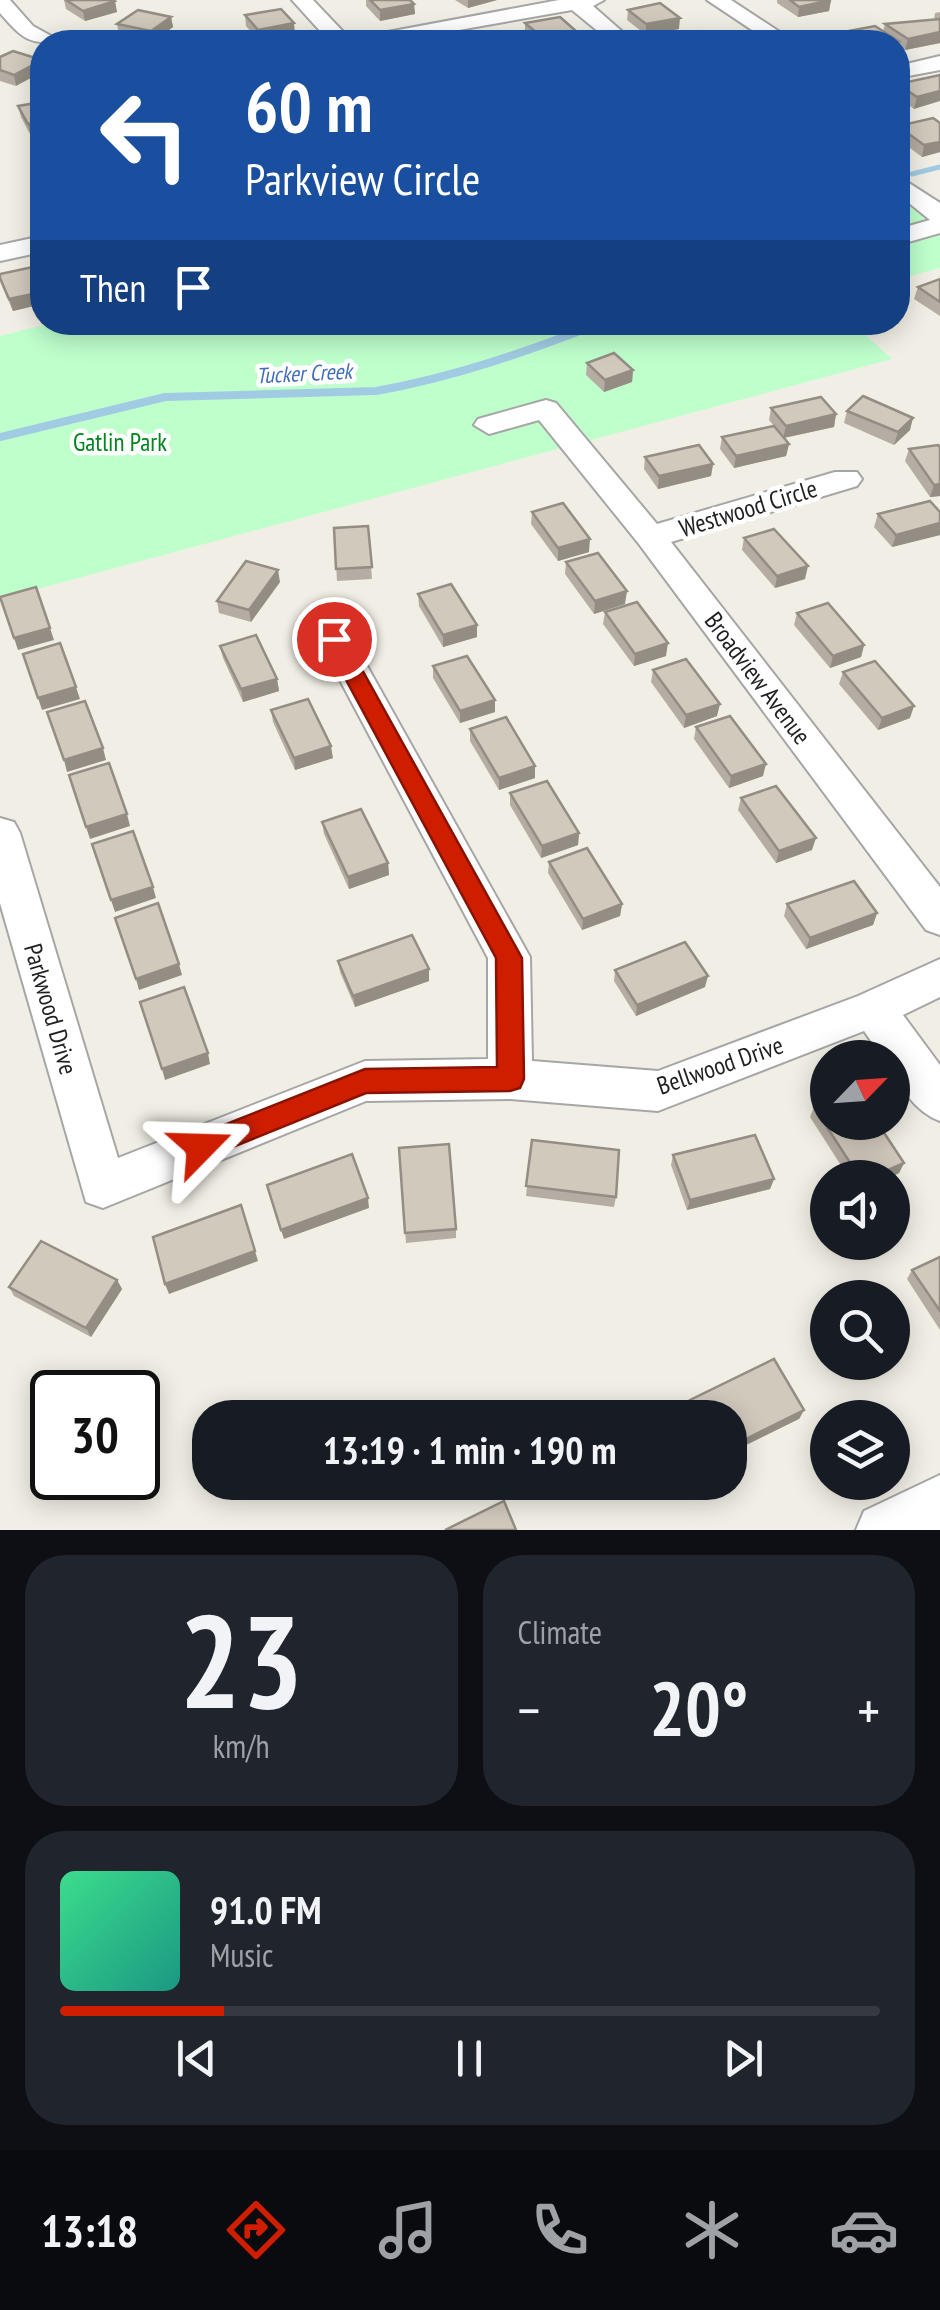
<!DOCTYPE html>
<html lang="en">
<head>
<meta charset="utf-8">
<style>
  :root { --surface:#171b24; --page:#20242c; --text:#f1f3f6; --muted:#9ea1a6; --line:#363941; --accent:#cf1d00 }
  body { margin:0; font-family:"PT Sans Narrow",sans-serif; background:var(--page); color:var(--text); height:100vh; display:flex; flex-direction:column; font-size:38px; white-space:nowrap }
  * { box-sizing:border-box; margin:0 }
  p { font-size:32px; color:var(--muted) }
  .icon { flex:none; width:55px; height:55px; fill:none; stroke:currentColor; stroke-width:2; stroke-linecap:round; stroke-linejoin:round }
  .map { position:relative; height:1530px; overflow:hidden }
  .sheet { display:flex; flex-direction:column; gap:25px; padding:25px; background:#0d0f14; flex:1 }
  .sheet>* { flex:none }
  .guide { position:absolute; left:30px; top:30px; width:880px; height:305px; border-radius:40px; box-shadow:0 5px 25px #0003; background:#1a4fa0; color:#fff; overflow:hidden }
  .needle { width:65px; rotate:65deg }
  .tools { position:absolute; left:810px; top:1040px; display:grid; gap:20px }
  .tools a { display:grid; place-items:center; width:100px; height:100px; border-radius:50%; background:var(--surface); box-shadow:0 5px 25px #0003; font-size:50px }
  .speed { position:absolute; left:30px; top:1370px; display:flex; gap:20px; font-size:50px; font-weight:700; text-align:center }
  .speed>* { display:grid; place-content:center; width:130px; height:130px; border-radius:50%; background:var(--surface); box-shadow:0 5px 25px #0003; line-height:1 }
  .speed .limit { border:5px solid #111; border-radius:15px; background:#fff; color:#111 }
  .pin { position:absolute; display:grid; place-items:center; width:85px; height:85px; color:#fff; margin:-42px; border:5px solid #fff; border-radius:50%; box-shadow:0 2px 10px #0007 }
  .me { position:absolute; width:110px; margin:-55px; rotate:68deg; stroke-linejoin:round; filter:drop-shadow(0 0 8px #0008) }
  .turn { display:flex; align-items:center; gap:35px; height:210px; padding:0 50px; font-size:45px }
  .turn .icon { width:130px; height:130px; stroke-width:2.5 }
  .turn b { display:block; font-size:70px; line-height:85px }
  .then { display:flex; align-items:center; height:95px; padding:0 50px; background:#0003; gap:20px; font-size:38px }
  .big { font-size:75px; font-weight:800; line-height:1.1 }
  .sheet .tile { flex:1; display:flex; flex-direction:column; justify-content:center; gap:15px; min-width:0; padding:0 35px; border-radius:40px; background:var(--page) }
  .sheet .dial { align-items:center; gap:0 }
  .dial b { font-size:130px; line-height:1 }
  .song { display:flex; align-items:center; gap:30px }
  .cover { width:120px; height:120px; border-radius:15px; background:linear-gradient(135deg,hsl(150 70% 55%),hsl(170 70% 35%)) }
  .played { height:10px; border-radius:5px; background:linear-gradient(90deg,var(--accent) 20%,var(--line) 20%) }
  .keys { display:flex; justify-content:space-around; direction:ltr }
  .heat { display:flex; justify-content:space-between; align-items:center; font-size:55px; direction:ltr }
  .sheet .tiles { flex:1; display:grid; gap:25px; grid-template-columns:1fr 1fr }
  .tile:last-child { grid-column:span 2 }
  .trip { position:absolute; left:192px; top:1400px; width:555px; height:100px; border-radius:40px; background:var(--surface); box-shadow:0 5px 25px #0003; font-weight:800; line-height:100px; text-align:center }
  .tab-bar { display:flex; height:160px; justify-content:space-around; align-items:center; background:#090b0e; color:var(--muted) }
  .tab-bar .icon { width:70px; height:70px }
  .tab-bar .current { color:var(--accent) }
  .tab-bar b { font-size:45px; color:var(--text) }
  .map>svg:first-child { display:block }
</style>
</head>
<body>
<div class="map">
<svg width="940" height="1530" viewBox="0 0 940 1530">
  <rect width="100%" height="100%" fill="#f1efe5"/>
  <g fill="#beffcc">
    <polygon points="898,195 940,227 940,268 898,279"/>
    <polygon points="56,322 851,322 892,359 0,599 0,336"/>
  </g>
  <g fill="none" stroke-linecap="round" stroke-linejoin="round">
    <polyline stroke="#a1cbe3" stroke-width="5" points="912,174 940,167"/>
    <path stroke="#a1cbe3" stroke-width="8" d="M0,437l165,-40 211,-6c79,-14 153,-40 227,-69"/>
    <defs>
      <g id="minor">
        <path d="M0,0h10l23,26 29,16c-32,2 -38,-1 -62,-29z"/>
        <polygon points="292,0 313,0 350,39 559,0 604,0 593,6 634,42 611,42 572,10 391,42 330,42"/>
        <polygon points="707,0 731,0 795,42 770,42"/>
        <polygon points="940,56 940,70 898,78 898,66"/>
        <polygon points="898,176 940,203 940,233 898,245 898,229 930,220 898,194"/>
        <polygon points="42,236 42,252 0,261 0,245"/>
        <polygon points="546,400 556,403 657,524 835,472 857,472 862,479 857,486 671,542 940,887 940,935 926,930 639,544 539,420 489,434 474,425 478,419"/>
        <path d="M335,627l12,3 5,9 178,318 2,104 126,10 200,-75 82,-37v38l-37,18 37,50v56c-23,-8 -48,-39 -48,-63h-9l-19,-27 -206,80 -148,-12 -144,2 -263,107 -17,-6 -86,-299v-85l14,4 6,11 98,325 247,-97 123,-2v-101l-170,-319 5,-9z"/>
        <polygon points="940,1475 940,1530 856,1530 864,1511"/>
      </g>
    </defs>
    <use href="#minor" stroke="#a6a6a6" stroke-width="4"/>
    <use href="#minor" fill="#fff" fill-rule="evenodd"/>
  </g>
  <g fill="#b5ada3">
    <polygon points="64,0 114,0 117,12 85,21 66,9"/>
    <polygon points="366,0 410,0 414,4 415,14 380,21 366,6"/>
    <polygon points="455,0 497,0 468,8"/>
    <polygon points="777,0 831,0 829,11 798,17 777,3"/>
    <polygon points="628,10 679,29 646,35 627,20"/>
    <polygon points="940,12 940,43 905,50 898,45 898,42 832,42 833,34 883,31 885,24 934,20 935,13"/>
    <polygon points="245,15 295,34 259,41 246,26"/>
    <polygon points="171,17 173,27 152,42 119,35 117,24"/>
    <polygon points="525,23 577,32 577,42 535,42 525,34"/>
    <polygon points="13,51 16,86 0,81 0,57"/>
    <polygon points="940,75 914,109 898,97 898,84"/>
    <polygon points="42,102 42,133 31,136 21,117 18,106"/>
    <polygon points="940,123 940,152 922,157 898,139 898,126"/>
    <polygon points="42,143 42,170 35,156 32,145"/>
    <polygon points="42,265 42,304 13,311 2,286 0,274"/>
    <polygon points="940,279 940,316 914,299 918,287"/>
    <polygon points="587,363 633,370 632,382 604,392 586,375"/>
    <polygon points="771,408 836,414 834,427 784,438 789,444 786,456 734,468 720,449 722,437 774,426 769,420"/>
    <polygon points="847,411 910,430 894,445 844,423"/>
    <polygon points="938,445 940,496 930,497 905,461 909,449"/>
    <polygon points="645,457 713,464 711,476 658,489 644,469"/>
    <polygon points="532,512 589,552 558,561 531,524"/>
    <polygon points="940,512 940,535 892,547 874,527 878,514"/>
    <polygon points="368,526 372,579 337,581 334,528"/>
    <polygon points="744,538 805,579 775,588 742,550"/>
    <polygon points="566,562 625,604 594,614 565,574"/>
    <polygon points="280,582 251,622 219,613 217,601"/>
    <polygon points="418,594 477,637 443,647 419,606"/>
    <polygon points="605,612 666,656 634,666 603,624"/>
    <polygon points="797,613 864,645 861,657 830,668 794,625"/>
    <polygon points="220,646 277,679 279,691 243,702 223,658"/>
    <polygon points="433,666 495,700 495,712 460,723 433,678"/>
    <polygon points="653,670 717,716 684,728 651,682"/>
    <polygon points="843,672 910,718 878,730 839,684"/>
    <polygon points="271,710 333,758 295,770 273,722"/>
    <polygon points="696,727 763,776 729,788 694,739"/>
    <polygon points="470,729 535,766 535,778 499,790 470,741"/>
    <polygon points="510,793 579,833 578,845 541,858 510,805"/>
    <polygon points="741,798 812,850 776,863 738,810"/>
    <polygon points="322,822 388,863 389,875 349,889 324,834"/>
    <polygon points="549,862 622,904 620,916 582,930 548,873"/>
    <polygon points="787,904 877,913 873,925 806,949 784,916"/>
    <polygon points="338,961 429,981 355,1007 340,972"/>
    <polygon points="615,970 705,987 636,1016 614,981"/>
    <polygon points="814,1107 904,1163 899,1173 889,1178 849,1178 810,1117"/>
    <polygon points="532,1140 616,1197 614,1207 526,1196"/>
    <polygon points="399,1148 456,1229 456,1238 406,1243"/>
    <polygon points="673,1155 774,1179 770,1189 687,1210 671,1165"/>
    <polygon points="940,1257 940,1330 907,1279 912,1270"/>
    <polygon points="117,1280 122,1289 91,1337 14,1296 9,1287"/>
    <polygon points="690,1400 804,1410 799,1419 692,1418 687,1408"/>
  </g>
  <g fill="#938d84">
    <polygon points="468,0 497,0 468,8"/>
    <polygon points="831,0 829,11 798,17 799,7"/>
    <polygon points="115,1 117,12 85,21 83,11"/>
    <polygon points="414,4 415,14 380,21 380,10"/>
    <polygon points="171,17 173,27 152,42 151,31"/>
    <polygon points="680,18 679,29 646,35 646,24"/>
    <polygon points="294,23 295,34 259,41 258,30"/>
    <polygon points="577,32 577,42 543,42 543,38"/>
    <polygon points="940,32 940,43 905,50 908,39"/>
    <polygon points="42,60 42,72 16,86 14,75"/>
    <polygon points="940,91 940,101 914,109 917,97"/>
    <polygon points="42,122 42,133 31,136 28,124"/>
    <polygon points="940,142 940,152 922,157 924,145"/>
    <polygon points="42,292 42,304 13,311 9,299"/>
    <polygon points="633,370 632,382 604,392 605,380"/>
    <polygon points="836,414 834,427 783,438 786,426"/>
    <polygon points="913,418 910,430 894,445 898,432"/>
    <polygon points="789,444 786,456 734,468 736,456"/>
    <polygon points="713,464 711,476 658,489 659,476"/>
    <polygon points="940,484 940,496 930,497 934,485"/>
    <polygon points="940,523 940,535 892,547 896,535"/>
    <polygon points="590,539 589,552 558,561 558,548"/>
    <polygon points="808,566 805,579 775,588 777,576"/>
    <polygon points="278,570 280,582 251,622 249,610"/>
    <polygon points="627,591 625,604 594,614 595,601"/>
    <polygon points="477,625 477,637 443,647 443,635"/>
    <polygon points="50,628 54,640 18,650 14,638"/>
    <polygon points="668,643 666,656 634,666 635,654"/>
    <polygon points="864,645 861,657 830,668 833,656"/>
    <polygon points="277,679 279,691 243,702 241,689"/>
    <polygon points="76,687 80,699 42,710 38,698"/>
    <polygon points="495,700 495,712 460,723 460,711"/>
    <polygon points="720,704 717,716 684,728 686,715"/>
    <polygon points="914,706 910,718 878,730 882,718"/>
    <polygon points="331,746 333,758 295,770 294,758"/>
    <polygon points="103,748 106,760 67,772 64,760"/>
    <polygon points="766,764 763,776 729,788 731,776"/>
    <polygon points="535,766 535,778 499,790 499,778"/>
    <polygon points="127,814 130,826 90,839 86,827"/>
    <polygon points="579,833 578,845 541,858 542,846"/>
    <polygon points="816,838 812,850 776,863 779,851"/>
    <polygon points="388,863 389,875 349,889 348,877"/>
    <polygon points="153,887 156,898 115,912 111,900"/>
    <polygon points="622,904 620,916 582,930 583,919"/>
    <polygon points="877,913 873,925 806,949 810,938"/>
    <polygon points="179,964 182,975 139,990 136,979"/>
    <polygon points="429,969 429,981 355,1007 353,996"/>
    <polygon points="708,976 705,987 636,1016 637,1005"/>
    <polygon points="208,1053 210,1064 165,1080 162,1069"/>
    <polygon points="904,1163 899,1173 889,1178 870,1178"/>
    <polygon points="774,1179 770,1189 687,1210 690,1200"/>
    <polygon points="368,1198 369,1208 284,1239 281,1230"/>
    <polygon points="255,1251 258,1261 169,1294 165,1284"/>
    <polygon points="117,1280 122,1289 91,1337 86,1328"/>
    <polygon points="804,1410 799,1419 730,1453 730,1447"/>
  </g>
  <g fill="#d2c9bd" stroke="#938d84" stroke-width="2.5">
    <polygon points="66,0 114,0 115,1 83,11"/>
    <polygon points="370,0 410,0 414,4 380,10"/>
    <polygon points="790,0 831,0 799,7"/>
    <polygon points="660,3 680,18 646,24 628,10"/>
    <polygon points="281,9 294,23 258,30 245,15"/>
    <polygon points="138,10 171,17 151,31 117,24"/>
    <polygon points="560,17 577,32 543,38 525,23"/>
    <polygon points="940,19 940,32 908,39 885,24"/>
    <polygon points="875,26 898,41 845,42 833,34"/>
    <polygon points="698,31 714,42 671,42 665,37"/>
    <polygon points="13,51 42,60 14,75 0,70 0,57"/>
    <polygon points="940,75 940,91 917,97 898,84"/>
    <polygon points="42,102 42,122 28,124 18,106"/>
    <polygon points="933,118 940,123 940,142 924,145 898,126"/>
    <polygon points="42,143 42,164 32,145"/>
    <polygon points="42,265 42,292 9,299 0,278 0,274"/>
    <polygon points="940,279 940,302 918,287"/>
    <polygon points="614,353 633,370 605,380 587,363"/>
    <polygon points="863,396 913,418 898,432 847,411"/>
    <polygon points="821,397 836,414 786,426 771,408"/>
    <polygon points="774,426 789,444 736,456 722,437"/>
    <polygon points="699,445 713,464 659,476 645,457"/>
    <polygon points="938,445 940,447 940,484 934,485 909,449"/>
    <polygon points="930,501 940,512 940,523 896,535 878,514"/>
    <polygon points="563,503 590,539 558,548 532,512"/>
    <polygon points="368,526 372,567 336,569 334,528"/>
    <polygon points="774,529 808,566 777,576 744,538"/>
    <polygon points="598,553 627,591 595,601 566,562"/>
    <polygon points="246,561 278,570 249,610 217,601"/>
    <polygon points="451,584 477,625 443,635 418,594"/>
    <polygon points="36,587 50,628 14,638 0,597"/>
    <polygon points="637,602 668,643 635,654 605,612"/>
    <polygon points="828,603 864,645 833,656 797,613"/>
    <polygon points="256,635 277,679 241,689 220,646"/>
    <polygon points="60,643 76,687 38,698 23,654"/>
    <polygon points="467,656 495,700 460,711 433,666"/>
    <polygon points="686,659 720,704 686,715 653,670"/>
    <polygon points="875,661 914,706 882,718 843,672"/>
    <polygon points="308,699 331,746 294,758 271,710"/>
    <polygon points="85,701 103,748 64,760 47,712"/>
    <polygon points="730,716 766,764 731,776 696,727"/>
    <polygon points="506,717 535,766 499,778 470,729"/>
    <polygon points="109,763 127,814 86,827 69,775"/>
    <polygon points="547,781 579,833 542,846 510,793"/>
    <polygon points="776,786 816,838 779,851 741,798"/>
    <polygon points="361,809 388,863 348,877 322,822"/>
    <polygon points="133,831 153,887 111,900 92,844"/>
    <polygon points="587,848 622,904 583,919 549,862"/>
    <polygon points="854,881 877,913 810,938 787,904"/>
    <polygon points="158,903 179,964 136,979 115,918"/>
    <polygon points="412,935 429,969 353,996 338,961"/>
    <polygon points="685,942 708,976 637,1005 615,970"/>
    <polygon points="184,987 208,1053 162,1069 140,1002"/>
    <polygon points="828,1101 828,1122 877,1122 904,1163 870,1178 860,1178 814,1107"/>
    <polygon points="755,1135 774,1179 690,1200 673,1155"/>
    <polygon points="532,1140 619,1150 616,1197 526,1186"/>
    <polygon points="449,1144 456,1229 405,1233 399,1148"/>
    <polygon points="352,1154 368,1198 281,1230 267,1185"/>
    <polygon points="241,1205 255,1251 165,1284 153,1237"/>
    <polygon points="41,1241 117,1280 86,1328 9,1287"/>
    <polygon points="940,1257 940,1311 912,1270"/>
    <polygon points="774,1359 804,1410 730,1447 730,1418 699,1418 690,1400"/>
    <polygon points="504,1501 516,1530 445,1530"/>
  </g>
  <polygon fill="#cf1d00" stroke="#871300" stroke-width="2.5" points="334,631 345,639 522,958 524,1079 520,1088 510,1091 366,1093 201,1160 191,1156 187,1147 191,1138 365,1069 497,1067 496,958 324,639"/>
  <g text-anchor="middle" stroke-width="9" stroke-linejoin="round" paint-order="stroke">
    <g font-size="22" font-style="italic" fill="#416dba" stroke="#fff">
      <text transform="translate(304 373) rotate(-3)" y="8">Tucker Creek</text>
    </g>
    <g font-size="25" fill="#01851e" stroke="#fff">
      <text x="120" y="451">Gatlin Park</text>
    </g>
    <g font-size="25" fill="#1f1f1f" stroke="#fff">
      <text transform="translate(748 508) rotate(-17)" y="9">Westwood Circle</text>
      <text transform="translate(758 678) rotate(53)" y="9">Broadview Avenue</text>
      <text transform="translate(51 1009) rotate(74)" y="9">Parkwood Drive</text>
      <text transform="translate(720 1065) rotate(-19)" y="9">Bellwood Drive</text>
    </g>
  </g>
</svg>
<div class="tools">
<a><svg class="needle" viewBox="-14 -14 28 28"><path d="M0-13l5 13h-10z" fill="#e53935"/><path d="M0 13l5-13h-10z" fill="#9ea1a6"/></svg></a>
<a><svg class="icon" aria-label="sound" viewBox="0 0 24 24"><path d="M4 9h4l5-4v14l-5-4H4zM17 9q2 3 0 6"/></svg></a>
<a><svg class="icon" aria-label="search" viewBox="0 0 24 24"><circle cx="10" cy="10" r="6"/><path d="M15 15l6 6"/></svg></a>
<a><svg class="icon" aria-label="layers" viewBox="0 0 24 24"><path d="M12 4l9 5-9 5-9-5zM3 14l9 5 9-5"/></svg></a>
</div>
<div class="speed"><div class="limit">30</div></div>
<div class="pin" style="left:334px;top:639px;background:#d93025"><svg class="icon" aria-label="arrive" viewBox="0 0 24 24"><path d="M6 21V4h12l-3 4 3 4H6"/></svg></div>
<svg class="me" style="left:201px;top:1147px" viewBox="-20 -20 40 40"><path d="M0-17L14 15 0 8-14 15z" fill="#cf1d00" stroke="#fff" stroke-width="4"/></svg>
<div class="trip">13:19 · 1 min · 190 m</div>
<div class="guide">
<div class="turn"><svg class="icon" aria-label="left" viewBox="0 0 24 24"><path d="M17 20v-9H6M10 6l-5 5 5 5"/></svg><div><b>60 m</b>Parkview Circle</div></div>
<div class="then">Then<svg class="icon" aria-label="arrive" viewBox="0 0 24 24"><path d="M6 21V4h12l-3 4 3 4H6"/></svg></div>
</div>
</div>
<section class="sheet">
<div class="tiles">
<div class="tile dial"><b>23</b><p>km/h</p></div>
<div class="tile"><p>Climate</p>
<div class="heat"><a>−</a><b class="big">20°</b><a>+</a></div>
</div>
<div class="tile">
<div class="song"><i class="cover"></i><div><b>91.0 FM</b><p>Music</p></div></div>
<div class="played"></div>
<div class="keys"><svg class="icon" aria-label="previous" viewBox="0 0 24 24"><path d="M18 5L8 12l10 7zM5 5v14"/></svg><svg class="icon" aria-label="pause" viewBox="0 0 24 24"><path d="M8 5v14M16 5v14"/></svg><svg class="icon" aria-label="next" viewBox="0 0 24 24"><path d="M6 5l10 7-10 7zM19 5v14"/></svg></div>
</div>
</div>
</section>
<nav class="tab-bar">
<b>13:18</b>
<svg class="icon current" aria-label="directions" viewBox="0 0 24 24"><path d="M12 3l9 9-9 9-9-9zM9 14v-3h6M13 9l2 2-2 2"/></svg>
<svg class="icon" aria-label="music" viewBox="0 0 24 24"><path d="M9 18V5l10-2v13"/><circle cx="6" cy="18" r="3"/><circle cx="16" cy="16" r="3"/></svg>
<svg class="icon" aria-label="phone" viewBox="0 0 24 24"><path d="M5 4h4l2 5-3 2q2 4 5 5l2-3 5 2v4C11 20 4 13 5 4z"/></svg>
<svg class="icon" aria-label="climate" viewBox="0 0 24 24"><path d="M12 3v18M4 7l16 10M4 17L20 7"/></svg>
<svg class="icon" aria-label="car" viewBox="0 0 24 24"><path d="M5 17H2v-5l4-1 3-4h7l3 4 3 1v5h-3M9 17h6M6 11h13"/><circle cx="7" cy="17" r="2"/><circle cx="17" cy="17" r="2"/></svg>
</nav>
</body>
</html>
